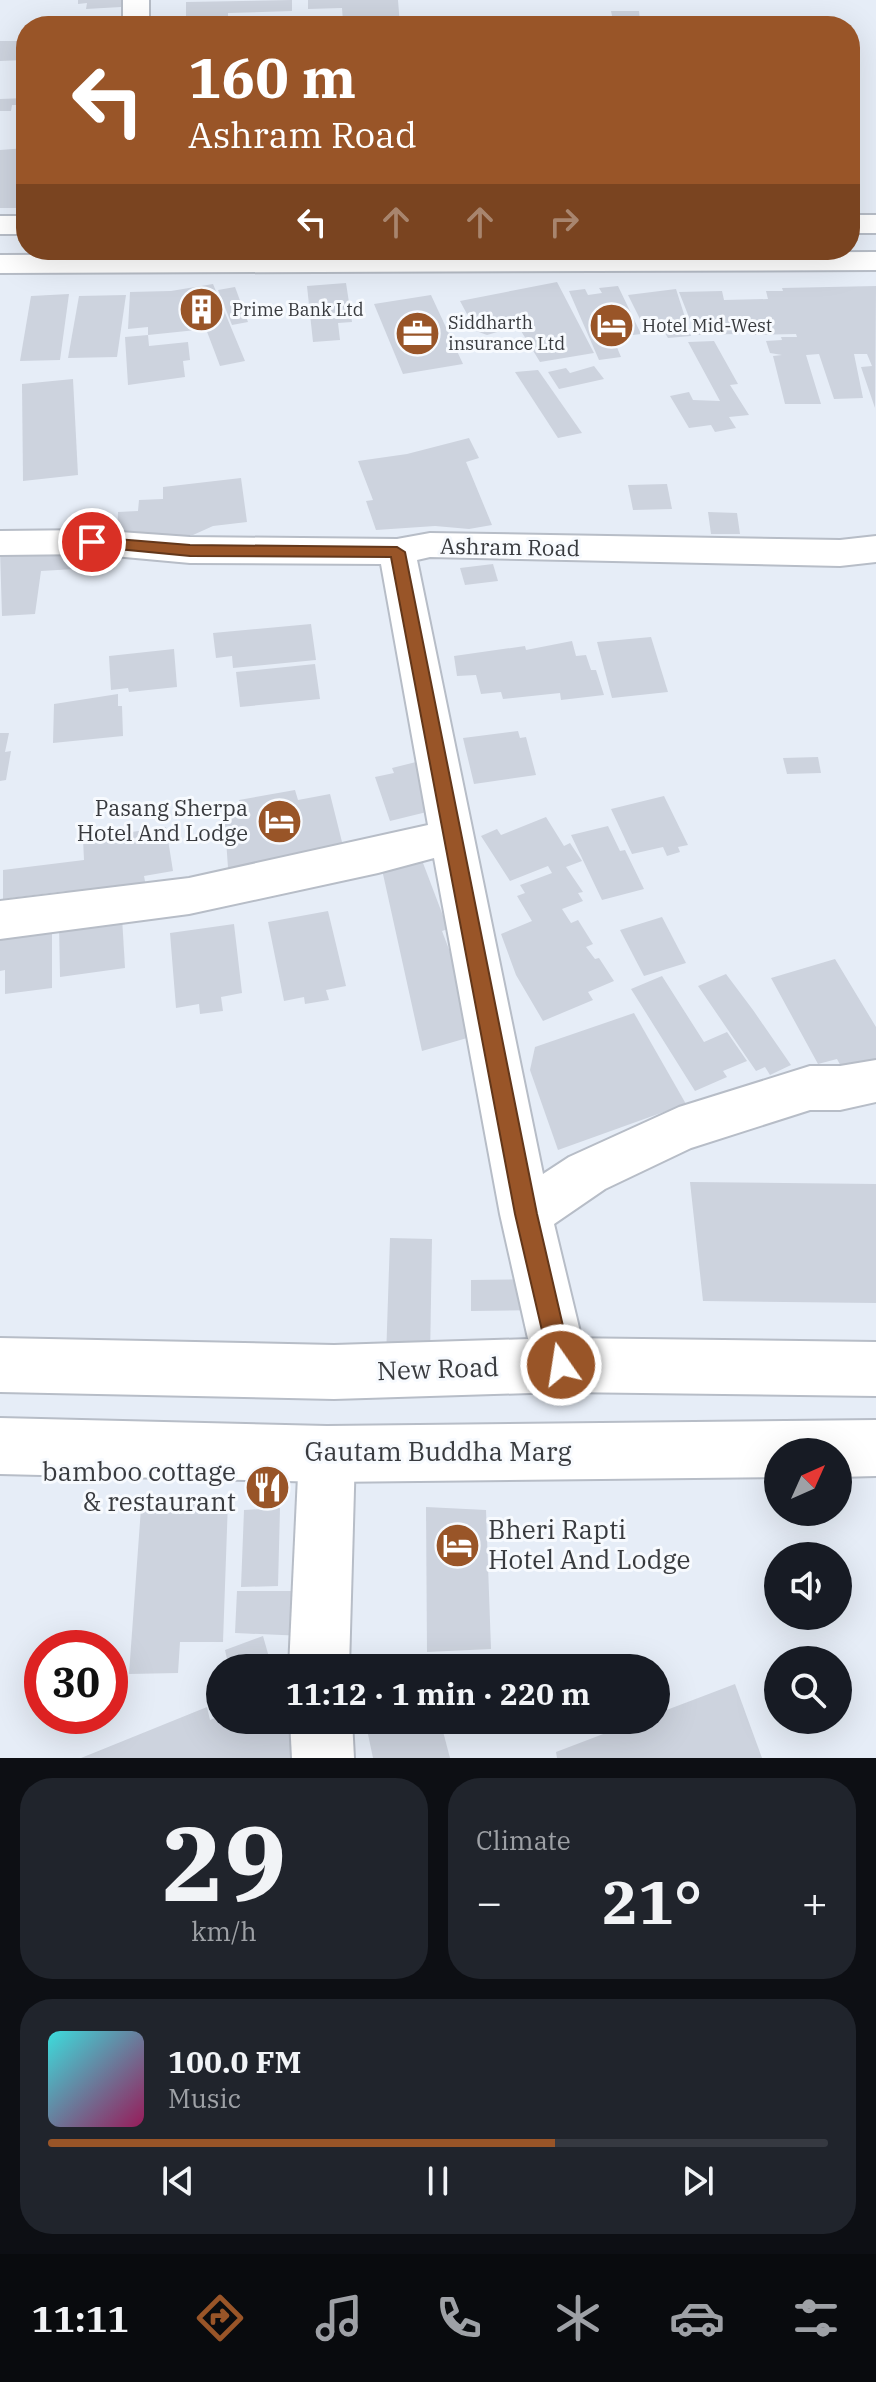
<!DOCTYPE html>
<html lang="en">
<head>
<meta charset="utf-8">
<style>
  :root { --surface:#171b24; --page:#20242c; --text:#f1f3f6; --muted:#9ea1a6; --line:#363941; --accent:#995528 }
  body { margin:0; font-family:"IBM Plex Serif",serif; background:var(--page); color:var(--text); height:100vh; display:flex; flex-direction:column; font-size:30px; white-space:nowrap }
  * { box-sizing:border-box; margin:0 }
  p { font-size:26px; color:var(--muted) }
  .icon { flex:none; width:44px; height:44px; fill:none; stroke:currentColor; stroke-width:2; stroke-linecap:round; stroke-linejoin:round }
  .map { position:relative; height:1758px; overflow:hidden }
  .sheet { display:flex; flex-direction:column; gap:20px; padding:20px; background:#0d0f14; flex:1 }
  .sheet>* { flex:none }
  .guide { position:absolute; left:16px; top:16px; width:844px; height:244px; border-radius:32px; box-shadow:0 8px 32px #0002; background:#995528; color:#fff; overflow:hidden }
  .needle { width:52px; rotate:45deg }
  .buttons { position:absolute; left:764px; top:1438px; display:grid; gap:16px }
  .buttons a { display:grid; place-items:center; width:88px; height:88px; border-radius:50%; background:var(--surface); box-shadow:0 8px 32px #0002; font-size:40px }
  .speed { position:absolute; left:24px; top:1630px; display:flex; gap:16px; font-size:40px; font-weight:700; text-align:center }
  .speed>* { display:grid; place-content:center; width:104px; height:104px; border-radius:50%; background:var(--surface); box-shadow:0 8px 32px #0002; line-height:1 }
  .speed .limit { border:12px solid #d22; background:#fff; color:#111 }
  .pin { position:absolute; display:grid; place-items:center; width:68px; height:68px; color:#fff; margin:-34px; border:4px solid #fff; border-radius:50%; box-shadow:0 2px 8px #0007 }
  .me { position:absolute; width:88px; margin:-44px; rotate:347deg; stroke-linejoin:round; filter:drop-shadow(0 0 6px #0008) }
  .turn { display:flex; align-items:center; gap:28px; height:168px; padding:0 40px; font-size:36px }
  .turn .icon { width:104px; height:104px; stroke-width:2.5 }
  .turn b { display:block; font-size:56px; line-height:68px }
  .lanes { display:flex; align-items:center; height:76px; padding:0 40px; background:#0003; justify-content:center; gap:40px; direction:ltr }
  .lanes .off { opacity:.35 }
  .big { font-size:60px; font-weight:700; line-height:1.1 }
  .sheet .card { flex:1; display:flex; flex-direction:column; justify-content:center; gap:12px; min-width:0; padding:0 28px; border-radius:32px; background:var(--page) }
  .sheet .dial { align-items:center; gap:0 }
  .dial b { font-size:104px; line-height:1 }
  .song { display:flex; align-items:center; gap:24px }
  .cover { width:96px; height:96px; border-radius:12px; background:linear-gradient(135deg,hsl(180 70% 55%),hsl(330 70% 35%)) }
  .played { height:8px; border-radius:4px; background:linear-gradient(90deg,var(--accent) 65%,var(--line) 65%) }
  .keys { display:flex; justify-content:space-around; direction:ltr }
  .heat { display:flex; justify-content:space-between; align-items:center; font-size:44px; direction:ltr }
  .sheet .tiles { flex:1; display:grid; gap:20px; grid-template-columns:1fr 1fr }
  .card:last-child { grid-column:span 2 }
  .trip { position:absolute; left:206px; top:1654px; width:464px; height:80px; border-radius:40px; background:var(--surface); box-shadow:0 8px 32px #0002; font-weight:700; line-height:80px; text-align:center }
  .tab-bar { display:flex; height:128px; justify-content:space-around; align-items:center; background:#090b0e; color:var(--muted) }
  .tab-bar .icon { width:56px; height:56px }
  .tab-bar .selected { color:var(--accent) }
  .tab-bar b { font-size:36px; color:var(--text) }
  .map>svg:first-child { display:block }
</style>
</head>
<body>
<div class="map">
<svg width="876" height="1758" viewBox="0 0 876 1758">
  <rect width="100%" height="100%" fill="#e6edf7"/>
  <g fill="#cdd3de">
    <polygon points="78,0 122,0 121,7 86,9 87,3 78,4"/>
    <polygon points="292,0 292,11 228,13 228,26 186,26 186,2"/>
    <polygon points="308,0 398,0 400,26 335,26 335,22 343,22 342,8 308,9"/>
    <polygon points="611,11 639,11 640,21 613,21"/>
    <polygon points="668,20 671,26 642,26 640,21"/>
    <polygon points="0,41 26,41 25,60 0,61"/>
    <polygon points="26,98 26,105 12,105 11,111 0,111 0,99"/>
    <polygon points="26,148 19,208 0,208 0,150"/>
    <polygon points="557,282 594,353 540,362 518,326 487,335 476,331 460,301"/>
    <polygon points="346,283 352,322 338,323 340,340 313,342 307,286"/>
    <polygon points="213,284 245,361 220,366 206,329 148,335 149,346 188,342 190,360 183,361 185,377 128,385 125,337 148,335 148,327 128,329 130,292 171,291"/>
    <polygon points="618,286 641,334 607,338 611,345 616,345 621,357 599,360 569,291 585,289 588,295 602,293 599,288"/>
    <polygon points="876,286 875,408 861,367 872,366 867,354 854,354 863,398 834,399 819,354 806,355 821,404 785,404 773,356 782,355 770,353 766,341 782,340 781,337 797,337 796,334 755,335 752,328 735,328 737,334 696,335 679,292 722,291 724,300 768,299 766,291 783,291 782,288"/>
    <polygon points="235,287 248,322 232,325 218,290"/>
    <polygon points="676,289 691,336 668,338 665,333 648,335 628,295"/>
    <polygon points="69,294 60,360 20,361 31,296"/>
    <polygon points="126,295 117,357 68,358 79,296"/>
    <polygon points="431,295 463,364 403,374 374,304"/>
    <polygon points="714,341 738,384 730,385 749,415 729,417 736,428 715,432 711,425 689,428 670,396 689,392 693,400 720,401 688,342"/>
    <polygon points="594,366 604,379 559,389 548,372 566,368 570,373"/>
    <polygon points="538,370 582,433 558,438 515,372"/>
    <polygon points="73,379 78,475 23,481 22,384"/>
    <polygon points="469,438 479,458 466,462 492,525 469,529 435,526 376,530 366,501 373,500 358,461 407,454"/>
    <polygon points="241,478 247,522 213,526 193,535 117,541 118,512 138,511 139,500 163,499 163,487"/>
    <polygon points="667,484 672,509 633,510 628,485"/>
    <polygon points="708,512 737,513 740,534 711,534"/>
    <polygon points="78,546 75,569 41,571 35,614 2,616 0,550"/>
    <polygon points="493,564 498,581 465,585 460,568"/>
    <polygon points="311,624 316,660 233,668 232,656 216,658 213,633"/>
    <polygon points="651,637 668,692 612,698 597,642"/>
    <polygon points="572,641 576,656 586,655 591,670 596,670 604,695 561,700 560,693 503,699 501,692 481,694 476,675 457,676 454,656 525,646 526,650"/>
    <polygon points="174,649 177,687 129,692 128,688 111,690 109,656"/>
    <polygon points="315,664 320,699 240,707 236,672"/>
    <polygon points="118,694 118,706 122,706 123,736 53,743 54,704"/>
    <polygon points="518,731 520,738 526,737 536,775 474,784 463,738"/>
    <polygon points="0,733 9,733 5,752 11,751 6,780 0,781"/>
    <polygon points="818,757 821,773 787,774 783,758"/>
    <polygon points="424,760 443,808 390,821 375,777 394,773 392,768"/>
    <polygon points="295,790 298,800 330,794 343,846 228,868 224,810 241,807 239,800"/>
    <polygon points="664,796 688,845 678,847 680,852 667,856 663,847 632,854 611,809"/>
    <polygon points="546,817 564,846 570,843 582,861 566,867 583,892 578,893 583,901 562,909 571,923 578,920 593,944 586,947 595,959 599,958 614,981 588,992 593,1000 543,1021 516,975 501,934 532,921 517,896 525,893 520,885 552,873 548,866 510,881 481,836 497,829 501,835"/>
    <polygon points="608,826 620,851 625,850 644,889 602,900 571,835"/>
    <polygon points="166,827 173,871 144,876 146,886 66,895 66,891 3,899 3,870 84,860 83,839"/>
    <polygon points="420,855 448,929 442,931 481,1034 422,1051 381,865"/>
    <polygon points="328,911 346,986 326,990 329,1000 305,1004 304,997 284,1001 268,922"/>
    <polygon points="122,917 125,968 60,977 59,925"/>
    <polygon points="662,917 686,963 644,976 620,930"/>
    <polygon points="234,924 242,993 221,997 223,1011 200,1014 199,1004 176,1008 170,933"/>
    <polygon points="52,926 52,988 5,994 5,970 0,971 0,932"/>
    <polygon points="835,959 876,1027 876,1063 844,1072 837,1059 818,1064 771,978"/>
    <polygon points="726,974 753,1010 791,1065 770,1075 765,1067 756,1071 698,986"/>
    <polygon points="662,976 704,1042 727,1032 747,1061 723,1071 727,1077 695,1091 631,989"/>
    <polygon points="634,1013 686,1104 558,1150 530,1070 535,1047"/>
    <polygon points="690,1182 876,1184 876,1303 703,1301"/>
    <polygon points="390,1238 432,1239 430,1360 386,1359"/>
    <polygon points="537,1279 539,1310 471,1311 471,1280"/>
    <polygon points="228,1501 223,1642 180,1642 178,1673 129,1674 141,1508"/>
    <polygon points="426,1507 486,1510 491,1649 427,1652"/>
    <polygon points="280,1508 278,1586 241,1587 244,1510"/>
    <polygon points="237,1591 294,1591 304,1636 235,1633"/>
    <polygon points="263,1636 272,1668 229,1668 225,1650"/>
    <polygon points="735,1684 762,1758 557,1758 556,1752 640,1720 656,1720 656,1714"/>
    <polygon points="207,1707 210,1720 220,1716 220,1720 288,1720 297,1758 81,1758"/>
    <polygon points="365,1720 440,1720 450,1758 373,1758"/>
  </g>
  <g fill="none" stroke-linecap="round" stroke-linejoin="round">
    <defs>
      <g id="minor">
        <rect x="123" y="0" width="26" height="26"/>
        <polygon points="92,530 190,537 397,539 430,533 840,540 876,536 876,562 840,566 430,557 417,560 543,1174 569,1157 679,1107 810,1066 840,1066 876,1060 876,1102 840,1110 810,1110 691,1148 605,1189 554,1224 588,1365 580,1384 561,1392 542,1384 534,1365 500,1214 434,858 378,873 189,914 0,939 0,901 189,878 428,825 381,564 190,563 92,554 0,555 0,531"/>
        <polygon points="327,1426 347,1434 355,1454 349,1668 289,1668 299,1454 307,1434"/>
        <polygon points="290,1720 352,1720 354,1758 292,1758"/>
      </g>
      <g id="major">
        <polygon points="0,1338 334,1345 561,1338 876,1342 876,1396 561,1392 334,1399 0,1392"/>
        <polygon points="0,1418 327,1426 876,1420 876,1476 838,1477 838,1452 778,1452 778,1477 327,1482 0,1474"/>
      </g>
      <g id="highway">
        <rect x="850" y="215" width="26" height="18"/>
        <rect x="0" y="216" width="26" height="18"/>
        <polygon points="876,252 876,270 0,273 0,255"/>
      </g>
    </defs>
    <use href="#minor" stroke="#b7bdc7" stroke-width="4"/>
    <use href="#major" stroke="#b7bdc7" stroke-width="4"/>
    <use href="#highway" stroke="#b7bdc7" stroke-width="4"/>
    <use href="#minor" fill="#fff" fill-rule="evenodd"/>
    <use href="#major" fill="#fff" fill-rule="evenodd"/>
    <use href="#highway" fill="#fff" fill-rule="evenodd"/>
  </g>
  <polygon fill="#995528" stroke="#63371a" stroke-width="2" points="92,537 190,545 397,547 405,552 537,1214 572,1365 569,1373 561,1376 553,1373 550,1365 515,1214 391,557 190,556 87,546 87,539"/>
  <defs>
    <symbol id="building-disc" viewBox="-11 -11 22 22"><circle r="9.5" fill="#995528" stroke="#f7fafe"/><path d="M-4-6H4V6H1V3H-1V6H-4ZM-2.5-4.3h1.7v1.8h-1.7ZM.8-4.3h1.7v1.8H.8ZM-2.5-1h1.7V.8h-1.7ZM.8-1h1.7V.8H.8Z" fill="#fff"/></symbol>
    <symbol id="hotel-disc" viewBox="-11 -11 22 22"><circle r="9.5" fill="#995528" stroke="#f7fafe"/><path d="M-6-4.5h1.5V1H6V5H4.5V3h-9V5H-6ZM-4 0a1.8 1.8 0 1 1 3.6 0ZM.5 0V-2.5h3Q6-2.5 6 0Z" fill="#fff"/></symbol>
    <symbol id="office-disc" viewBox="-11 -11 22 22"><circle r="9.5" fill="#995528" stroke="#f7fafe"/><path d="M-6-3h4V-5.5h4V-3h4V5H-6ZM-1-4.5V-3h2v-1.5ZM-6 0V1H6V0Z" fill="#fff"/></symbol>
    <symbol id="restaurant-disc" viewBox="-11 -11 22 22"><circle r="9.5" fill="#995528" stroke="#f7fafe"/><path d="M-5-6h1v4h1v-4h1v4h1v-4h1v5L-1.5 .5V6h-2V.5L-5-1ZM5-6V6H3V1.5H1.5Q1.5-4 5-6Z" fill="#fff"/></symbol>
  </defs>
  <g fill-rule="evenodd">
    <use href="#building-disc" x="176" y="284" width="51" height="51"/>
    <use href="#hotel-disc" x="586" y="300" width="51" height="51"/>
    <use href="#office-disc" x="392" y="308" width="51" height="51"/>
    <use href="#hotel-disc" x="254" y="796" width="51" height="51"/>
    <use href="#restaurant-disc" x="242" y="1462" width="51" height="51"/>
    <use href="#hotel-disc" x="432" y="1520" width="51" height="51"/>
  </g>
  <g text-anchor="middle" stroke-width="6" stroke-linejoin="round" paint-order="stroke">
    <g font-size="18" fill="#383a3e" stroke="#f7fafe" text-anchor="start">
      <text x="232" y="316">Prime Bank Ltd</text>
      <text x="448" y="329">Siddharth<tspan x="448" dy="21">insurance Ltd</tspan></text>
      <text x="642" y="332">Hotel Mid-West</text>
    </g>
    <g font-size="22" fill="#383a3e" stroke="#f7fafe">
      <text transform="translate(510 547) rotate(1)" y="8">Ashram Road</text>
    </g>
    <g font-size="22" fill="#383a3e" stroke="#f7fafe" text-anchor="end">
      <text x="248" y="816">Pasang Sherpa<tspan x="248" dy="25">Hotel And Lodge</tspan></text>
    </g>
    <g font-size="26" fill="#383a3e" stroke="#f7fafe">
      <text transform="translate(438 1369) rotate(-2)" y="9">New Road</text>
      <text x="438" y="1461">Gautam Buddha Marg</text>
    </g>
    <g font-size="26" fill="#383a3e" stroke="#f7fafe" text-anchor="end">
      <text x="236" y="1481">bamboo cottage<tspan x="236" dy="30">&amp; restaurant</tspan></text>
      <text x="488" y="1539" text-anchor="start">Bheri Rapti<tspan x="488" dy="30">Hotel And Lodge</tspan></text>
    </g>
  </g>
</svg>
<div class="buttons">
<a><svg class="needle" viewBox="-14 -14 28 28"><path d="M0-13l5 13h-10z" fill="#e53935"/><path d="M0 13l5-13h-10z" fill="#9ea1a6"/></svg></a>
<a><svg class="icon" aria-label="sound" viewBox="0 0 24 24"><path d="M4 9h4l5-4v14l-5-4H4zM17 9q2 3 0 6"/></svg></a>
<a><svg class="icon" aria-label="search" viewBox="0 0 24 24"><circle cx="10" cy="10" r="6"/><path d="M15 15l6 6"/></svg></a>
</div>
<div class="speed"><div class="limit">30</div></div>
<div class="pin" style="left:92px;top:542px;background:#d93025"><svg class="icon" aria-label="arrive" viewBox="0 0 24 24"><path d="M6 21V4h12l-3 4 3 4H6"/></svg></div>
<svg class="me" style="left:561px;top:1365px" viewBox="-20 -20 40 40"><circle r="17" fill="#995528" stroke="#fff" stroke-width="3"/><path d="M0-11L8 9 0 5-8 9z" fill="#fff"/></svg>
<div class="trip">11:12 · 1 min · 220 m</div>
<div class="guide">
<div class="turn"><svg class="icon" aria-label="left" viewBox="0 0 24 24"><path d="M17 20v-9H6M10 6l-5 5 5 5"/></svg><div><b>160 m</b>Ashram Road</div></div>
<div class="lanes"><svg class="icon" aria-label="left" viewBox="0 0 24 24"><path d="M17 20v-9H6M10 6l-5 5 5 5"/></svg><svg class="icon off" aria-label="ahead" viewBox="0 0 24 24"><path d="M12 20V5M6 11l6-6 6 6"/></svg><svg class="icon off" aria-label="ahead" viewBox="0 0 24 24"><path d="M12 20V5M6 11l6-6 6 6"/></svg><svg class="icon off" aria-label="right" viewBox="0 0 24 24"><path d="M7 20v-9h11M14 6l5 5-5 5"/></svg></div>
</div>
</div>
<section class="sheet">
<div class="tiles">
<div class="card dial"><b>29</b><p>km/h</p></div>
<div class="card"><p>Climate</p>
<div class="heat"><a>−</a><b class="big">21°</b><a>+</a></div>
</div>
<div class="card">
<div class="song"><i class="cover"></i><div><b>100.0 FM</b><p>Music</p></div></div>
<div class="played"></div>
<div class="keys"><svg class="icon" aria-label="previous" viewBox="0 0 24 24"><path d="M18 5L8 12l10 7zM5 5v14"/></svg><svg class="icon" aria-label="pause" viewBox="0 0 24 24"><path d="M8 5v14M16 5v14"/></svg><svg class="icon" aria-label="next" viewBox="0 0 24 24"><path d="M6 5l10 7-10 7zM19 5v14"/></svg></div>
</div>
</div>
</section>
<nav class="tab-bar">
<b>11:11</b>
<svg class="icon selected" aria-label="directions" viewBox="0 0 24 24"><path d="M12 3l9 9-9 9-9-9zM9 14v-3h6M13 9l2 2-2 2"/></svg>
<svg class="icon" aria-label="music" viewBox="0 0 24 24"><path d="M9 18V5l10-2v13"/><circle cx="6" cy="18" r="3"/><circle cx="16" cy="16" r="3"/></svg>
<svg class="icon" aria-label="phone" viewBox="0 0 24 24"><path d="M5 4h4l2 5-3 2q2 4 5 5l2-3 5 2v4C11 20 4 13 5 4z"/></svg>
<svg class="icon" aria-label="climate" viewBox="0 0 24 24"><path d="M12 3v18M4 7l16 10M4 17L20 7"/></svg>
<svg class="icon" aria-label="car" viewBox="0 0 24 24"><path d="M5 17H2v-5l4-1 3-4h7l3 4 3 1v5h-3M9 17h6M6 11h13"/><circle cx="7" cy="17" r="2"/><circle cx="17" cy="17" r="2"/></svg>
<svg class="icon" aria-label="filters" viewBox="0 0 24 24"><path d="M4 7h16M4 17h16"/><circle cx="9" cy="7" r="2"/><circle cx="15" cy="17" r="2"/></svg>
</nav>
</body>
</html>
